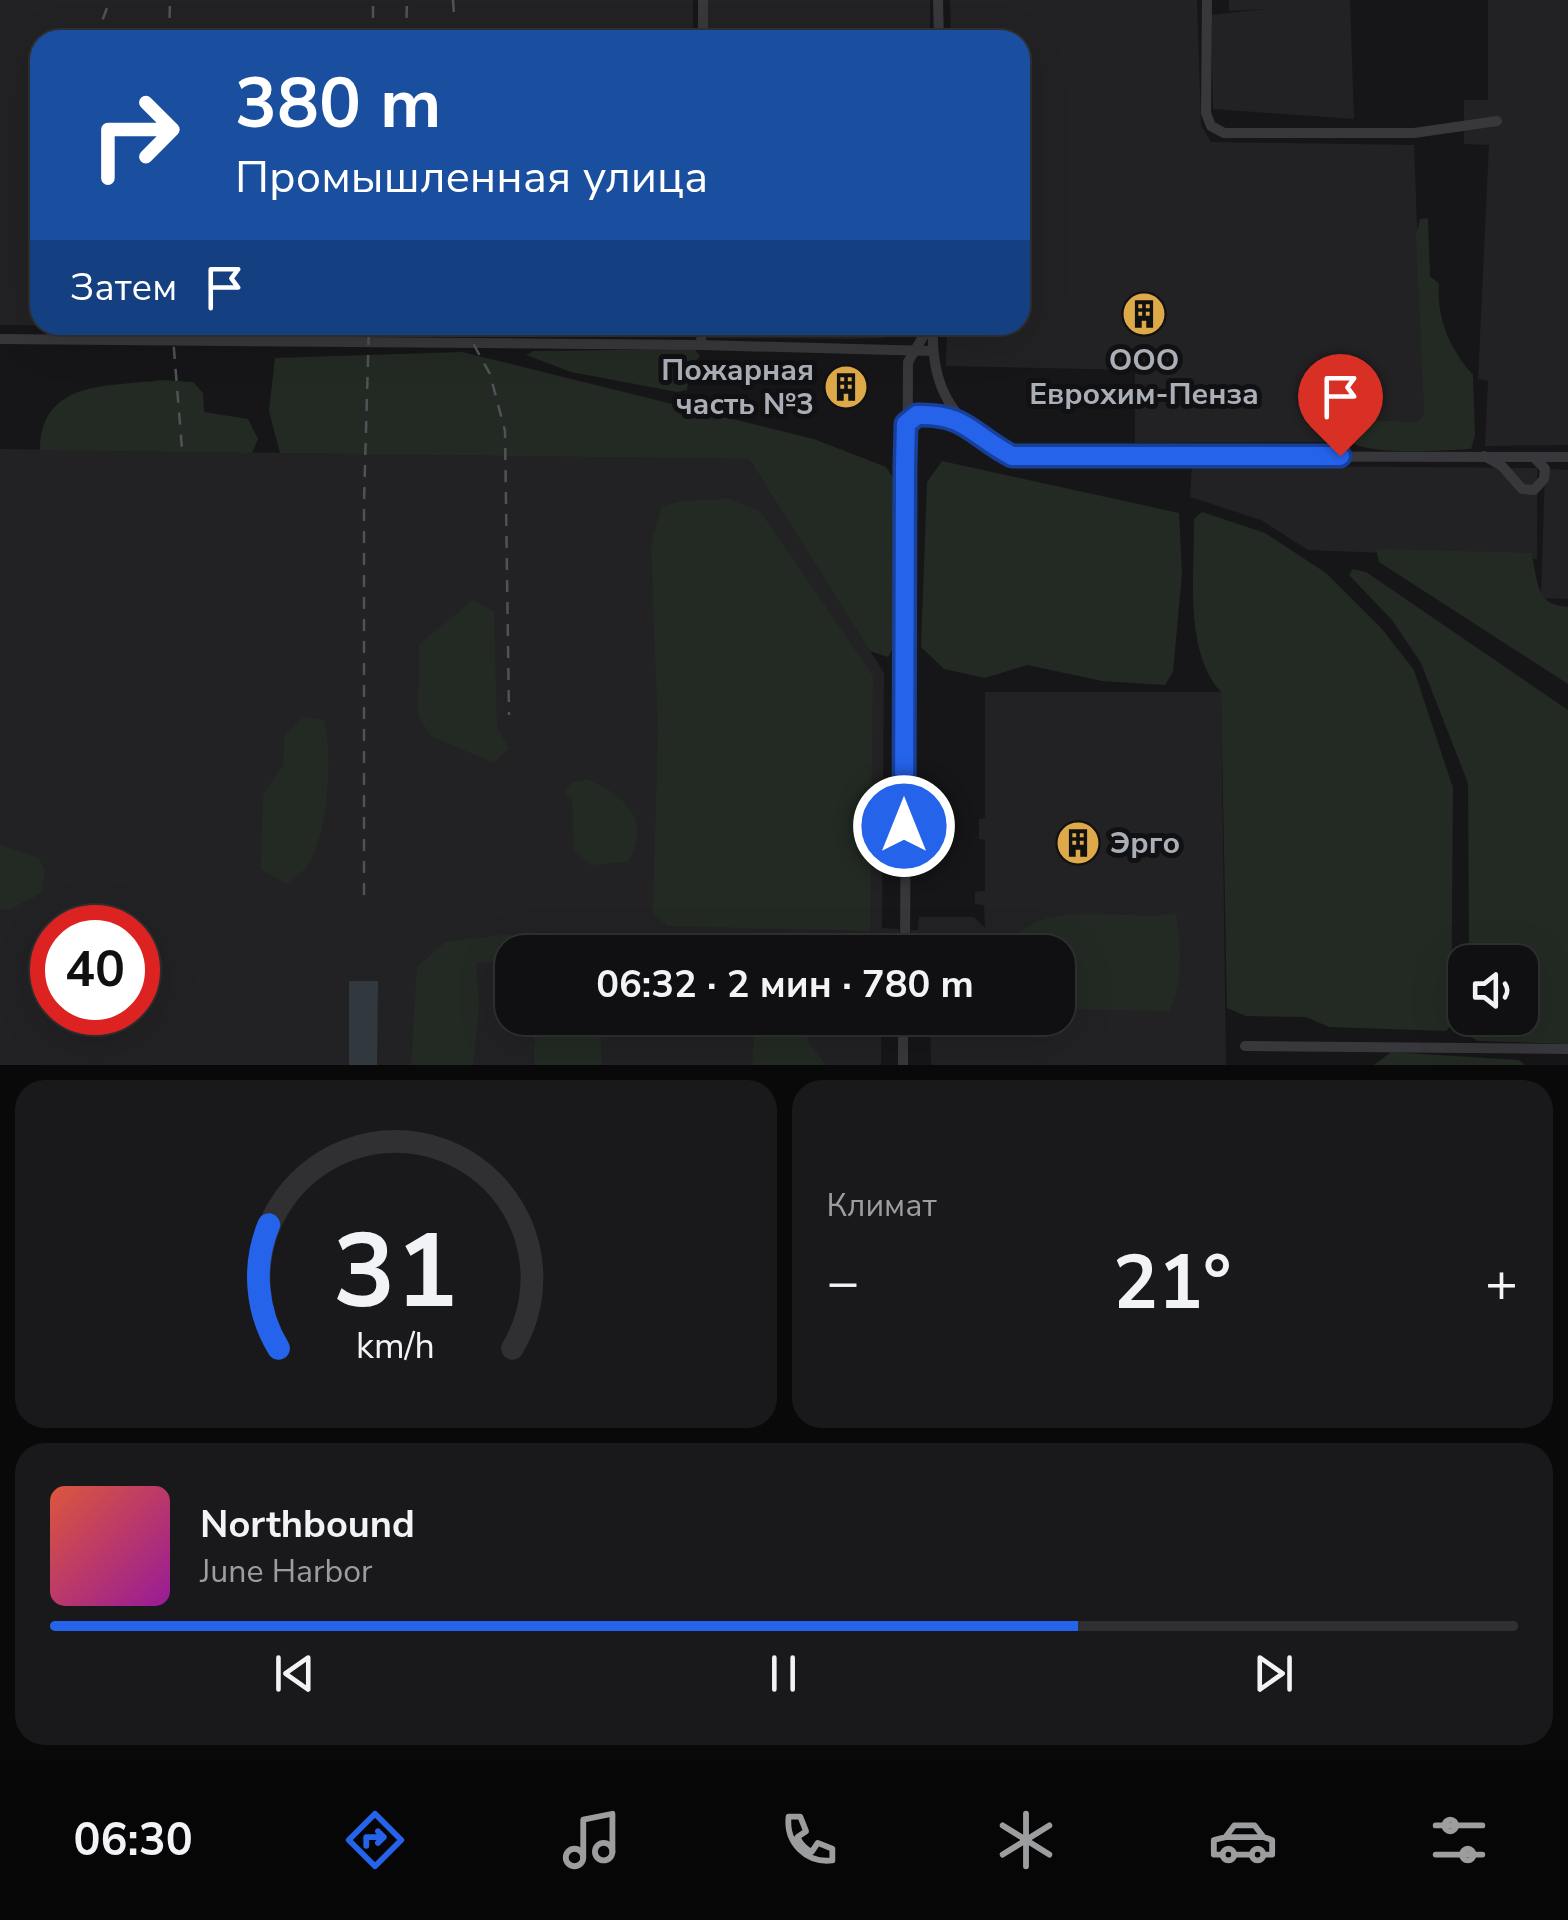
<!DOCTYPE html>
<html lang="ru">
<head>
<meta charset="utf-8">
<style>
  :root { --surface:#101012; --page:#19191b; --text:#f1f3f6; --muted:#9c9d9f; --line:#303032; --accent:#2563eb }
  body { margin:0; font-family:"Nunito Sans",sans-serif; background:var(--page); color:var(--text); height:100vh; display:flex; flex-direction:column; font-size:38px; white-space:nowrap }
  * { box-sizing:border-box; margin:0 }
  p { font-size:32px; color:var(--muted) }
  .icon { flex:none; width:55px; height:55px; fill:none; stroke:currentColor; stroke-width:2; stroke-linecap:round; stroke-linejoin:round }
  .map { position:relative; height:1065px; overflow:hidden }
  .side { display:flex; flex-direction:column; gap:15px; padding:15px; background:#09090a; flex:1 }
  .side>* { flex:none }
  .guide { position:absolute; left:30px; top:30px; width:1000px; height:305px; border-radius:30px; box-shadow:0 10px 40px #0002,0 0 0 2px var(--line); background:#1a4fa0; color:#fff; overflow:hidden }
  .tools { position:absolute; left:1448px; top:945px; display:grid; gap:20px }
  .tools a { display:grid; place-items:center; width:90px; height:90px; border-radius:20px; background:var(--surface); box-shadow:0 10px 40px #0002,0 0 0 2px var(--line); font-size:50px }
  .speed { position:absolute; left:30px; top:905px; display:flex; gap:20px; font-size:50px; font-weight:700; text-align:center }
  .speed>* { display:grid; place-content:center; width:130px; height:130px; border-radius:50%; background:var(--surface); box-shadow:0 10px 40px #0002,0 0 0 2px var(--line); line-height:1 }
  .speed .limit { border:15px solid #d22; background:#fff; color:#111 }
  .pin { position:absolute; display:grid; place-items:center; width:85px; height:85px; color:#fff; margin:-102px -42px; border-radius:50% 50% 50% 0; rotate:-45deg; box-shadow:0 0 10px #0007 }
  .pin .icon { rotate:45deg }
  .me { position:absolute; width:110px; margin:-55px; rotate:0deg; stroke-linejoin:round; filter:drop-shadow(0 0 8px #0008) }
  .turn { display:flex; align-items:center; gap:35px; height:210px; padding:0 40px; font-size:45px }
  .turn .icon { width:130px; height:130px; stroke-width:2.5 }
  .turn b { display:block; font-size:70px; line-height:85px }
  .then { display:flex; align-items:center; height:95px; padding:0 40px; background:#0003; gap:20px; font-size:38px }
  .big { font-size:75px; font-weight:700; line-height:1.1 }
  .side .widget { flex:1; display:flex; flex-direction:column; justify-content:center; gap:15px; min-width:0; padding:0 35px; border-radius:30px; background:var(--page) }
  .side .dial { align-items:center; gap:0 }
  .dial svg { height:260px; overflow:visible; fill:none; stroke:var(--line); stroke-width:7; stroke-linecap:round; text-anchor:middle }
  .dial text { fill:var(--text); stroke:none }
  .song { display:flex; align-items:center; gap:30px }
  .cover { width:120px; height:120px; border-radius:15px; background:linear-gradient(135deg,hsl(10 70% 55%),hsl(300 70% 35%)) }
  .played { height:10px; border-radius:5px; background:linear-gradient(90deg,var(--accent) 70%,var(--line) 70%) }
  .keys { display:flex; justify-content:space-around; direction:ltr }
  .heat { display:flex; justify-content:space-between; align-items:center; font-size:55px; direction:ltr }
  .side .tiles { flex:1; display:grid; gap:15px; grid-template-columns:1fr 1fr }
  .widget:last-child { grid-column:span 2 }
  .trip { position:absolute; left:495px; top:935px; width:580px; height:100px; border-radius:30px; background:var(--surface); box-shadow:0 10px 40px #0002,0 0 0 2px var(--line); font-weight:700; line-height:100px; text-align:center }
  .menu { display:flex; height:160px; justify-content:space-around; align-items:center; background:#060607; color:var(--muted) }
  .menu .icon { width:70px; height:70px }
  .menu .selected { color:var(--accent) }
  .menu b { font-size:45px; color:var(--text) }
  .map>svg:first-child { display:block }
</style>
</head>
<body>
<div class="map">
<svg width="1568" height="1065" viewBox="0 0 1568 1065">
  <rect width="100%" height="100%" fill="#161618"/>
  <g fill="#222224" fill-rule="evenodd">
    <polygon points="0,0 693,0 693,40 40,40 40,325 682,325 682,330 0,325"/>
    <rect x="708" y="0" width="222" height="40"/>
    <polygon points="950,0 1197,0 1201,125 1211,142 1414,145 1424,413 1418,422 1351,419 1336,427 1336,442 1135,443 1135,370 946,366 947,325 1020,325 1020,40 951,40"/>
    <polygon points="1229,0 1350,0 1354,119 1213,109 1211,15 1264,9 1229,11"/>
    <polygon points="1488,0 1568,0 1568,445 1485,446 1488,381 1478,379 1489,145 1464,144 1464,100 1488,100"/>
    <polygon points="708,325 909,325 884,338 853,339 708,338"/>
    <path d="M0,449l749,10 135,214 -2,255 17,1v13l-17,-1v11h-370v66h369v47h-881zM52,928h86v84h-86z"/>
    <polygon points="1192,465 1537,468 1537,559 1308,550 1261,520 1190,497"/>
    <polygon points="1545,469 1568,470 1568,599 1541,598"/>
    <polygon points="985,692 1221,692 1226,1065 931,1065 930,1023 917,1022 917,1018 1058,1018 1058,952 918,952 918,943 910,942 911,930 918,930 919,917 974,917 985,928 984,905 975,904 975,892 985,891 985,840 979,839 979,819 985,818"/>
  </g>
  <g fill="#232a23">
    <path d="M1428,218l2,58 9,8c-3,34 12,67 34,91l2,60 -4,14c-31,1 -109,9 -131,-13l3,-13 8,-4 67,3 6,-9 -8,-178 4,-16z"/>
    <polygon points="695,349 700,357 690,365 687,390 677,392 571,372 526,355 534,351"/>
    <polygon points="462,352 814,439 886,467 896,482 895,645 888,657 870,651 749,459 280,453 269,411 275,358"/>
    <path d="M163,380l30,2 10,11 1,19 44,7 10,20 -6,14 -212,-3c1,-71 69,-63 123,-70z"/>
    <polygon points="942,461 1179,513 1182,573 1173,672 1165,685 1102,681 1027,665 985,678 944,669 921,647 927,482"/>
    <polygon points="729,499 760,511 873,676 870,931 668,926 653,914 658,730 651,545 661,507 681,501"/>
    <path d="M1202,512l63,21 61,40 56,56 32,41 39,118 -2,237 -5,6 -117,-4 -23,-10 -60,-1 -19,-8 -6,-316c-38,-42 -26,-120 -27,-173z"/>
    <path d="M1376,549l155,4c8,28 3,52 37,54v77l-189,-122z"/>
    <polygon points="1353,569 1366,572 1568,710 1568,1044 1477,1041 1469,1035 1469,1018 1520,1018 1520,962 1469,962 1468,783 1421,663 1392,620 1349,575"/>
    <polygon points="473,600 494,612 497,728 509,748 494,763 431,736 418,716 419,644"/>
    <path d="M302,717l22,3c9,34 4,110 -14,142 -4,8 -16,16 -23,22l-26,-15 2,-74 20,-30 1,-28z"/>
    <path d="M587,779c38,17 66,40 41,83l-37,3 -17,-15 -2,-50 -8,-7 7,-10z"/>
    <polygon points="0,845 39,858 45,872 41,893 8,910 0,909"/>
    <path d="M1176,913c5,35 7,65 -6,98l-112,-2v-57h-46c9,-59 122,-28 164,-39z"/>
    <polygon points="510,934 526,952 512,952 512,960 476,963 479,1006 473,1065 411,1065 417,967 445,942"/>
    <polygon points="732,936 743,952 613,952 628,939"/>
    <polygon points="535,1018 600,1018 602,1065 534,1065"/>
    <polygon points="755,1018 810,1018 807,1041 826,1065 752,1065"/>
    <polygon points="1391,1052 1519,1060 1525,1065 1374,1065"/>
  </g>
  <polygon fill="#31393f" points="349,981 378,981 377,1065 349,1065"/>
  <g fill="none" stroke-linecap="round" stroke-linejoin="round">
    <g stroke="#38383c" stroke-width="10">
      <polyline points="938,0 939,40"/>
      <polyline points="1207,0 1206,113 1211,126 1224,133 1414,133 1497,121"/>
      <polyline points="703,40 703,0"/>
      <path d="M933,325c-3,65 21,100 79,131l556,1"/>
      <polyline points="0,339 701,345 932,351"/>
      <polyline points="701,345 702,325"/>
      <polyline points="907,424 917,415 958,418"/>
      <polyline points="1484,456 1502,466 1522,489 1534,490 1544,479 1545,469 1534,457"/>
      <polyline points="905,952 908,362 930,325"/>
      <polyline points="1245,1046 1568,1049"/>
      <polyline points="903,1065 903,1018"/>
    </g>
    <g stroke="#515257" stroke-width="2.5" stroke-dasharray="12 10" stroke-linecap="butt">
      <polyline points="453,0 454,14"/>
      <polyline points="95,40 110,0"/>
      <polyline points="169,40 170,0"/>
      <polyline points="373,40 373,0"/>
      <polyline points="406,40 407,0"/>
      <polyline points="172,325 182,449"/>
      <polyline points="463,325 490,374 505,431 509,715"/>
      <polyline points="364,895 364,502 369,325"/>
    </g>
  </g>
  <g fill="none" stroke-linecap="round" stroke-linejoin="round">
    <defs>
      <path id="route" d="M904,826l1,-361 1,-41 11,-9c48,-2 55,20 95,41h328"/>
    </defs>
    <use href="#route" stroke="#184099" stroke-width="25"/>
    <use href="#route" stroke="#2563eb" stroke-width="18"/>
  </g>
  <defs>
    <symbol id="building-disc" viewBox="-11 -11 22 22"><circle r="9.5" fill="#dda949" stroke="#111113"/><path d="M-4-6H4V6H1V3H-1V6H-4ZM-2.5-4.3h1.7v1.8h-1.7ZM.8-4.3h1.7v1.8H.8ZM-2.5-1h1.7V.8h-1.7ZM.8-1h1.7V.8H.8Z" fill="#111"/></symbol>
  </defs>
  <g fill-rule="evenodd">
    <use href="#building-disc" x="1119" y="289" width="50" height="50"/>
    <use href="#building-disc" x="821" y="362" width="50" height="50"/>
    <use href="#building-disc" x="1053" y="818" width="50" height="50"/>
  </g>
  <g text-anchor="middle" stroke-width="10" stroke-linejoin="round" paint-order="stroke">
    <g font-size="30" font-weight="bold" fill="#aaaeb6" stroke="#111113">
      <text x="1144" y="370">ООО<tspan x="1144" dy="34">Еврохим-Пенза</tspan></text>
      <text x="814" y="380" text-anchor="end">Пожарная<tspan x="814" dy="34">часть №3</tspan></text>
      <text x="1110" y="853" text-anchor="start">Эрго</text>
    </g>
  </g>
</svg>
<div class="tools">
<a><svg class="icon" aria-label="sound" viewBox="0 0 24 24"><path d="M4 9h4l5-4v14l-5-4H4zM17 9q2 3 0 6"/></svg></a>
</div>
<div class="speed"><div class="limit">40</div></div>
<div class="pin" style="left:1340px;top:456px;background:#d93025"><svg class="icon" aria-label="arrive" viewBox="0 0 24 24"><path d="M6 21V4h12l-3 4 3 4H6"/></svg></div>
<svg class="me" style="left:904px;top:826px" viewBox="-20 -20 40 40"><circle r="17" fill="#2563eb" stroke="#fff" stroke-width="3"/><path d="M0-11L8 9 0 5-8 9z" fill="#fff"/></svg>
<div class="trip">06:32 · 2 мин · 780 m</div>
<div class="guide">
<div class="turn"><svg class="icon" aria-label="right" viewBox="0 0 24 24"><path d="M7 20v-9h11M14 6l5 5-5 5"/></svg><div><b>380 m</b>Промышленная улица</div></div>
<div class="then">Затем<svg class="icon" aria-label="arrive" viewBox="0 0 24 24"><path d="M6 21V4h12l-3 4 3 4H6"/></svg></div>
</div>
</div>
<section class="side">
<div class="tiles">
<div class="widget dial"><svg viewBox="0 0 100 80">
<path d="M14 69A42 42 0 1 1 86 69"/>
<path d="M14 69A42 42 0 0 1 11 31" stroke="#2563eb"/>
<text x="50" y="56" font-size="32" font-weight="700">31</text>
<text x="50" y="72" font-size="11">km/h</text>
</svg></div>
<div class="widget"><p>Климат</p>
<div class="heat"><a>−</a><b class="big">21°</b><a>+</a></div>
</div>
<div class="widget">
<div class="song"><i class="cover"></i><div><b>Northbound</b><p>June Harbor</p></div></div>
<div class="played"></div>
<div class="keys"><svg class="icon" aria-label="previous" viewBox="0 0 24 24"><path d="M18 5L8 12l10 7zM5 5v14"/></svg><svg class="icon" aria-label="pause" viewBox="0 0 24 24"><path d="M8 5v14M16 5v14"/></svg><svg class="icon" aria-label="next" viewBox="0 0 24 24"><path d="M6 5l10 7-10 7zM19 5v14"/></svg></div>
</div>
</div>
</section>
<nav class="menu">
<b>06:30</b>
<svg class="icon selected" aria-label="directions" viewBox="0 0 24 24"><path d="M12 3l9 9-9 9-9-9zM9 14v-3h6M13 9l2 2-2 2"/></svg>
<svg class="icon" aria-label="music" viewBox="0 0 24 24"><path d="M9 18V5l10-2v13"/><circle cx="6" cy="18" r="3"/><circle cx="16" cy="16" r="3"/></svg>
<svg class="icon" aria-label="phone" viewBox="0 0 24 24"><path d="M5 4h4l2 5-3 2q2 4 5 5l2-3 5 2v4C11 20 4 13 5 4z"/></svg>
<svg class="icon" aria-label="climate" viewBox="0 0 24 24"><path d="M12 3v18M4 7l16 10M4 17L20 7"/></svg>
<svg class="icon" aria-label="car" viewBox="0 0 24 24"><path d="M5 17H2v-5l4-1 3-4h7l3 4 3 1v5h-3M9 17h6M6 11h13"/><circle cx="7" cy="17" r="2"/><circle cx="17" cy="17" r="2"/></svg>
<svg class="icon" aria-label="filters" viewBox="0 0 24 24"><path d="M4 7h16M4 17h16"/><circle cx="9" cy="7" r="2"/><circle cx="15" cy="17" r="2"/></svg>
</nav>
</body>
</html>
